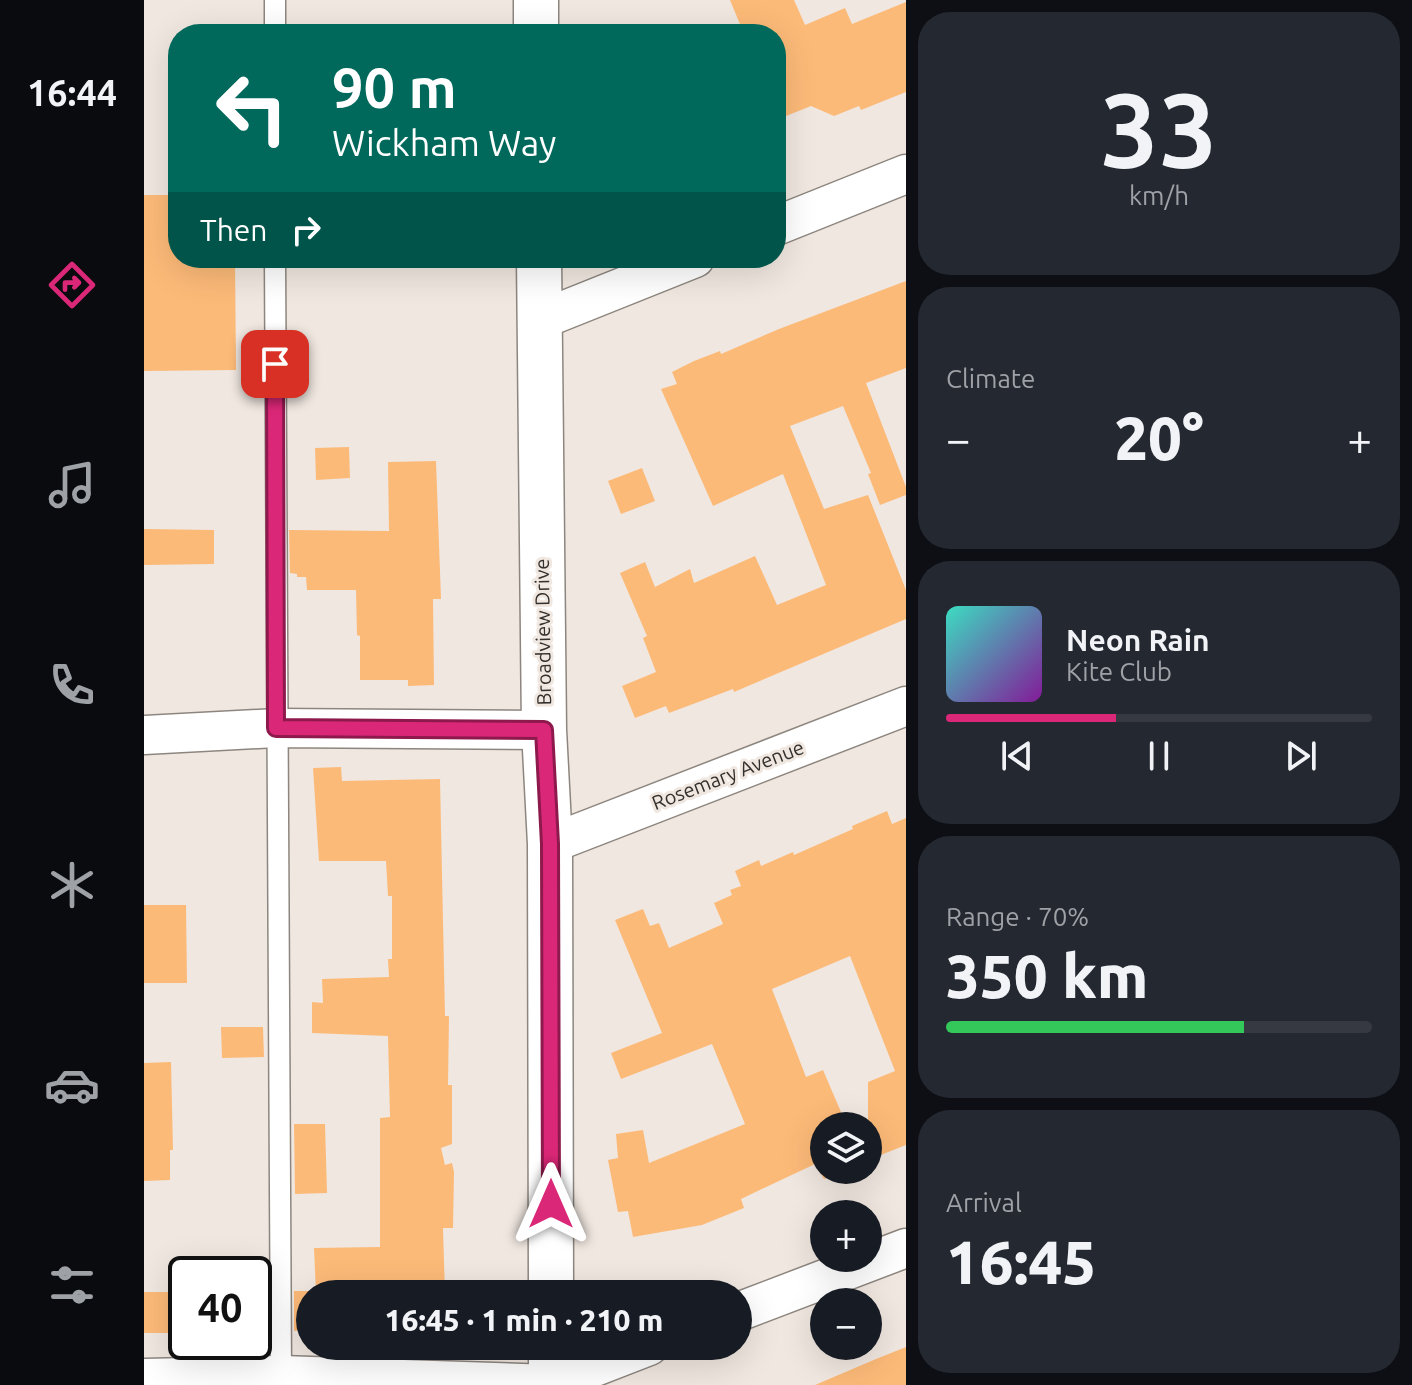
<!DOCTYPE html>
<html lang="en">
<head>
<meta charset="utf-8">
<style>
  :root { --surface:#171b24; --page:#242831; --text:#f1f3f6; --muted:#9ea1a6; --line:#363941; --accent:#db2777 }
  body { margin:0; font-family:Ubuntu,sans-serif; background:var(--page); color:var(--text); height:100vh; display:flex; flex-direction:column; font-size:30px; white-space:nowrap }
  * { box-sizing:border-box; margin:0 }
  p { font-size:26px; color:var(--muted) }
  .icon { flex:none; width:44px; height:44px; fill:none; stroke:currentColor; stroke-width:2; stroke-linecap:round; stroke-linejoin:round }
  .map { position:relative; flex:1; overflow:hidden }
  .sheet { display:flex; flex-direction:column; gap:12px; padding:12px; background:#0d0f14; width:506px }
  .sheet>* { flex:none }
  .top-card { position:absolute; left:24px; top:24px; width:618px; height:244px; border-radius:32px; box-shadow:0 8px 32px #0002; background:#00695c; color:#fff; overflow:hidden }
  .buttons { position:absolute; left:666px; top:1112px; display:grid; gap:16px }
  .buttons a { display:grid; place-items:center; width:72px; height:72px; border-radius:50%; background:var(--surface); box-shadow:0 8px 32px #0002; font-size:40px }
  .speed { position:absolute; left:24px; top:1256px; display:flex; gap:16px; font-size:40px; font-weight:700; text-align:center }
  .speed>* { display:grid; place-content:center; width:104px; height:104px; border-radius:50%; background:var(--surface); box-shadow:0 8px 32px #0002; line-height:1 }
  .speed .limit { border:4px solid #111; border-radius:12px; background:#fff; color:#111 }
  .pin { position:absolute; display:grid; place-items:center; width:68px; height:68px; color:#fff; margin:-34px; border-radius:16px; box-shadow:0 4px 12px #0006 }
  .me { position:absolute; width:88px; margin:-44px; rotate:0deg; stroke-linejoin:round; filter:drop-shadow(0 0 6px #0008) }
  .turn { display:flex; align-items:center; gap:28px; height:168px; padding:0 32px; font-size:36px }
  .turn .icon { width:104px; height:104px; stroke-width:2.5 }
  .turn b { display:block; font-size:56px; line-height:68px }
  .then { display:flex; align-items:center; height:76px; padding:0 32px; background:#0003; gap:16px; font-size:30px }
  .big { font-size:60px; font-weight:800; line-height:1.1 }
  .sheet .widget { flex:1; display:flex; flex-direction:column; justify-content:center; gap:12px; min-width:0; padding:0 28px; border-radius:32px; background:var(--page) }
  .sheet .dial { align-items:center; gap:0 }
  .dial b { font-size:104px; line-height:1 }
  .song { display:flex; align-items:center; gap:24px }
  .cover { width:96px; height:96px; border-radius:12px; background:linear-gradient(135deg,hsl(170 70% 55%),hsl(290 70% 35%)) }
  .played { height:8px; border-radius:4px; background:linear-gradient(90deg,var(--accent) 40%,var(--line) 40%) }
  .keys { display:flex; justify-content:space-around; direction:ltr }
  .heat { display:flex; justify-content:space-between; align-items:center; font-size:44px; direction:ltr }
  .charge { height:12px; border-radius:6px; background:linear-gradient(90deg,#34c759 70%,var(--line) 0) }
  .trip { position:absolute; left:152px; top:1280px; width:456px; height:80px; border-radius:40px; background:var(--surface); box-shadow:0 8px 32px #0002; font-weight:800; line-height:80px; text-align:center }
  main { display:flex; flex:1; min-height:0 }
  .tab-bar { display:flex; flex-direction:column; width:144px; justify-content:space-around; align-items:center; background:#090b0e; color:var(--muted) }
  .tab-bar .icon { width:56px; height:56px }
  .tab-bar .on { color:var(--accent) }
  .tab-bar b { font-size:36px; color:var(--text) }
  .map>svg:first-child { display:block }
</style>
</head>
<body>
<main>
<nav class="tab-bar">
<b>16:44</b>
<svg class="icon on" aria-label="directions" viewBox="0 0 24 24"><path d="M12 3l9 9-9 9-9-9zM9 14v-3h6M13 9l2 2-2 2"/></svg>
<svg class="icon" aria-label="music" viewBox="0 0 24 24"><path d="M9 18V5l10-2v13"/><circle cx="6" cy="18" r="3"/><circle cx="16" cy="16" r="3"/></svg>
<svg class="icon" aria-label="phone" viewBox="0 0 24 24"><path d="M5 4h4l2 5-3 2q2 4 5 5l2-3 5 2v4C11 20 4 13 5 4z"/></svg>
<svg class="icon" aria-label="climate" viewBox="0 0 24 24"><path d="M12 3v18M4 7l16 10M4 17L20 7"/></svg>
<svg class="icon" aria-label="car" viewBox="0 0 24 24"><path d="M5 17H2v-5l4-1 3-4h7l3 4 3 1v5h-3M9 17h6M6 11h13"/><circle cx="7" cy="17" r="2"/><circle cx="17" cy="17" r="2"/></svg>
<svg class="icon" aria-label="filters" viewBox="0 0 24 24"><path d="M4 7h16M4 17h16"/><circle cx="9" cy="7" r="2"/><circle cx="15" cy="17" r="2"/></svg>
</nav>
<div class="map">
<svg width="762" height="1385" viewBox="0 0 762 1385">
  <rect width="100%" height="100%" fill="#f0e7e0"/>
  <g fill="#fcba78">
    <polygon points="586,0 650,0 661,25 701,8 708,24 762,2 762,92 717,110 715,106 690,116 667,106 632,120 632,34 600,34"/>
    <polygon points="0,195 34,195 34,258 91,258 92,370 0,371"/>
    <polygon points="762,281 762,368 722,383 762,487 762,495 736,505 724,474 727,473 699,406 646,426 680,509 724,495 762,590 762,619 590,692 589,689 525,713 522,706 491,718 478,686 512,672 499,638 503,636 476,573 501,562 511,587 546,569 550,583 611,556 633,605 682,585 639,474 569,506 517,389 533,384 528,372 550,361 576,351 577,354 635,329"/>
    <polygon points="205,447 206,478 172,480 171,448"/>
    <polygon points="292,461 297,599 289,599 290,685 264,686 264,680 216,680 216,636 213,635 212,590 163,590 162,577 153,577 153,574 146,573 145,530 245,531 244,462"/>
    <polygon points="498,468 511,501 477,514 464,481"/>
    <polygon points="0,529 70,530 70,564 0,565"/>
    <polygon points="197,767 198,781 296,779 301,1016 305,1016 304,1085 308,1085 308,1144 297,1148 301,1165 308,1163 310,1172 309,1228 299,1228 301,1294 172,1294 170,1248 236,1247 236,1118 246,1117 244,1036 168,1033 168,1002 179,1003 178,979 245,977 244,959 248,959 248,896 244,896 242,861 175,861 169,768"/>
    <polygon points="743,811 748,824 762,818 762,1145 724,1160 724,1082 751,1071 706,956 628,989 662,1077 679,1070 703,1126 680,1126 680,1170 701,1170 680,1179 671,1164 597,1199 600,1208 558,1225 489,1237 484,1211 474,1212 464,1160 474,1158 472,1134 499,1130 505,1163 601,1124 568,1044 477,1079 467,1053 518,1033 471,920 499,909 506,926 515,923 525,948 579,924 570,903 588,895 586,890 597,886 591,871 615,860 617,866 649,852 650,855 709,829 708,826"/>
    <polygon points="0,905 42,905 43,983 0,983"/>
    <polygon points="77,1027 119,1027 120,1057 78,1058"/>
    <polygon points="27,1062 29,1150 26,1150 26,1180 0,1181 0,1063"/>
    <polygon points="150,1124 181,1124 183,1193 151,1194"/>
    <rect x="110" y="1291" width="14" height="41"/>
    <polygon points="150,1291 166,1291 166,1330 150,1331"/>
    <rect x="0" y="1292" width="42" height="41"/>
    <polygon points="762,1347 762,1385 671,1385 732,1359"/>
  </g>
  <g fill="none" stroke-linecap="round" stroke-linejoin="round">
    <defs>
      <g id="lane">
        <polyline points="131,0 131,34"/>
        <polyline points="131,258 137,1375"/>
      </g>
      <g id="street">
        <polyline points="632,226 762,174"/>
        <polyline points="396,320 551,258"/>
        <polyline points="0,735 132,728 400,730"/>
        <polyline points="406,844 762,706"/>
        <polyline points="594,1312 762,1248"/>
        <polyline points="0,1378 137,1375 407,1384 505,1346"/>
      </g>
      <g id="secondary">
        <polyline points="392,0 392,34"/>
        <polyline points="395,258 400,730 406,844 407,1294"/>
        <polyline points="407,1346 407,1385"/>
      </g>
    </defs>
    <use href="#lane" stroke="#8d867f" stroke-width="23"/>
    <use href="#street" stroke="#8d867f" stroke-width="41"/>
    <use href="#secondary" stroke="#8d867f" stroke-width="47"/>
    <use href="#lane" stroke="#fff" stroke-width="20"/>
    <use href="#street" stroke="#fff" stroke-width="38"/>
    <use href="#secondary" stroke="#fff" stroke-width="44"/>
  </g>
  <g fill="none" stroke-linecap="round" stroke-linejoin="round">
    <defs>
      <polyline id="route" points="131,364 132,728 400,730 406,844 407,1204"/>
    </defs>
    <use href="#route" stroke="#8e194d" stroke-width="20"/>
    <use href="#route" stroke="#db2777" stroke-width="14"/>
  </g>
  <g text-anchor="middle" stroke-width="6" stroke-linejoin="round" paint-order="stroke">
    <g font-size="20" fill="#33302d" stroke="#f0e7e0">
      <text transform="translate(399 632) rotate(-91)" y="7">Broadview Drive</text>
      <text transform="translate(584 775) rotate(-21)" y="7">Rosemary Avenue</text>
    </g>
  </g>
</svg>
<div class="buttons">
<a><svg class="icon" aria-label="layers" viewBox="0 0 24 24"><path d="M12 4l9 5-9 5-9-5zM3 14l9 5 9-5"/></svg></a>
<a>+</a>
<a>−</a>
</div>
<div class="speed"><div class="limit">40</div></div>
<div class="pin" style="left:131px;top:364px;background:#d93025"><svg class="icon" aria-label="arrive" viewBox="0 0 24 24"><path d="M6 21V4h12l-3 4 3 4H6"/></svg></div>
<svg class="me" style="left:407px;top:1204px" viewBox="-20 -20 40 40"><path d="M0-17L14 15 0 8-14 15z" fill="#db2777" stroke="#fff" stroke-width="4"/></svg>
<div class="trip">16:45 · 1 min · 210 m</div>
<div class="top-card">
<div class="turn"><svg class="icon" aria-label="left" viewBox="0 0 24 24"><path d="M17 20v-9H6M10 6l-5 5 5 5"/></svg><div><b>90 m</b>Wickham Way</div></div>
<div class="then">Then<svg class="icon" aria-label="right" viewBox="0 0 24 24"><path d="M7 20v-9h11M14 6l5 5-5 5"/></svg></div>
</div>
</div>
<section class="sheet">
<div class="widget dial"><b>33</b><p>km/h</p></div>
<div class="widget"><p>Climate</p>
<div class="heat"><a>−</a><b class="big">20°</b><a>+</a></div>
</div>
<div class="widget">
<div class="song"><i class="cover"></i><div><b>Neon Rain</b><p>Kite Club</p></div></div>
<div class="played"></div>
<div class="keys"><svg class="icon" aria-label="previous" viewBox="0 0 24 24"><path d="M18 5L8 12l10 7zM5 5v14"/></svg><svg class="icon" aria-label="pause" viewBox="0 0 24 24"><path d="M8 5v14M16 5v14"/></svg><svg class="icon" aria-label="next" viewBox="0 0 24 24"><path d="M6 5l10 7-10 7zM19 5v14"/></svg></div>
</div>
<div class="widget"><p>Range · 70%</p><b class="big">350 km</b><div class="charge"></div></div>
<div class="widget"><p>Arrival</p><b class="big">16:45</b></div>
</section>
</main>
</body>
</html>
